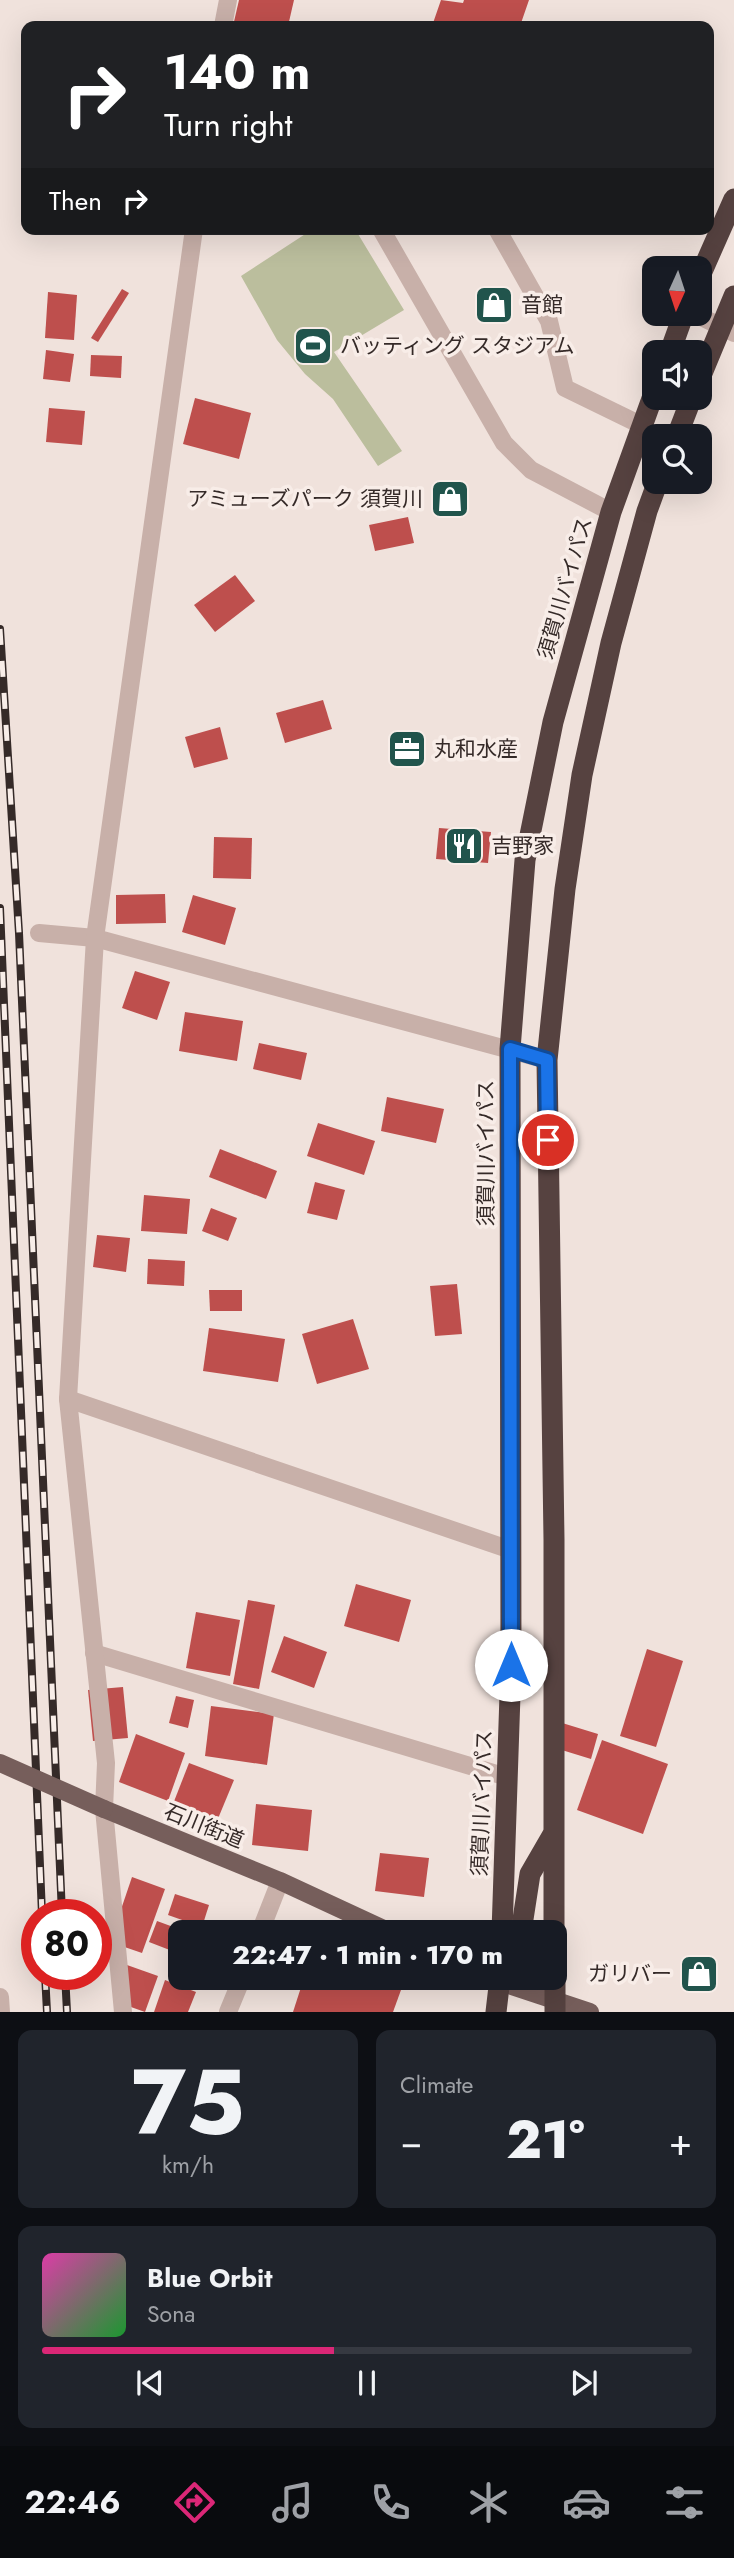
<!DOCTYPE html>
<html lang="en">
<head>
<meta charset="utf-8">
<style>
  :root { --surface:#171b24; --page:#20242c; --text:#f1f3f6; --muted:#9ea1a6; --line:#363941; --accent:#db2777 }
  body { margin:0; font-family:Jost,"Noto Sans JP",sans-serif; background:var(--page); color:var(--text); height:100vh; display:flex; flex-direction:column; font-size:26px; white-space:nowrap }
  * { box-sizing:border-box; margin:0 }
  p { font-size:23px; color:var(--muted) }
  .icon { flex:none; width:38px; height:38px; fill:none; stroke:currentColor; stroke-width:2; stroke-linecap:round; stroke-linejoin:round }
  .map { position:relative; height:2012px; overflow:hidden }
  .side { display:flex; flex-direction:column; gap:18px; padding:18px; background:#0d0f14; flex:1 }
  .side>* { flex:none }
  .banner { position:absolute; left:21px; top:21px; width:693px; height:214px; border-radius:14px; box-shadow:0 7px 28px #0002; background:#202124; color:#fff; overflow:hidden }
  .needle { width:46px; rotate:183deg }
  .fabs { position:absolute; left:642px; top:256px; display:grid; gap:14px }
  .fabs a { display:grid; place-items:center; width:70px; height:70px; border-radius:14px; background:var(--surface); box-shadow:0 7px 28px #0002; font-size:35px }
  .speed { position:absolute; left:21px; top:1899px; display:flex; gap:14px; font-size:35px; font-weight:700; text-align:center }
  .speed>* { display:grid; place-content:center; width:91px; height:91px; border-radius:50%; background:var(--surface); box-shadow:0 7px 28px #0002; line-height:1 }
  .speed .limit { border:10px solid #d22; background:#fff; color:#111 }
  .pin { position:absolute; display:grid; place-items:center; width:60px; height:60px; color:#fff; margin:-30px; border:4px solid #fff; border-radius:50%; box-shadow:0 2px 7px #0007 }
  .me { position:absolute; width:77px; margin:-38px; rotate:0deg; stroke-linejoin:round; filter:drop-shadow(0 0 5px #0008) }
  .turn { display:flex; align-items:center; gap:24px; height:147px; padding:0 28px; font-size:32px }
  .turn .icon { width:91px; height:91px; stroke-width:2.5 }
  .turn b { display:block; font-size:49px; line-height:60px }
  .then { display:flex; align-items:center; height:66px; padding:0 28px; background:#0003; gap:14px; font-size:26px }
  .big { font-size:52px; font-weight:800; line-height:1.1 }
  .side .widget { flex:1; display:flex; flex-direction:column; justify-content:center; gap:10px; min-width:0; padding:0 24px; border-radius:14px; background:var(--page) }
  .side .dial { align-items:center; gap:0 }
  .dial b { font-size:91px; line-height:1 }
  .song { display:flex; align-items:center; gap:21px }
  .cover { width:84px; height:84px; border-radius:10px; background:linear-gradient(135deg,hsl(320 70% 55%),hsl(130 70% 35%)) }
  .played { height:7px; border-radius:4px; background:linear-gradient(90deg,var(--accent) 45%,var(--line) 45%) }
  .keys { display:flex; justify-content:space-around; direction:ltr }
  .heat { display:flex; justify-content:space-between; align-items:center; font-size:38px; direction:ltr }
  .side .tiles { flex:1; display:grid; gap:18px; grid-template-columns:1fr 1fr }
  .widget:last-child { grid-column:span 2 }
  .trip { position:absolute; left:168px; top:1920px; width:399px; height:70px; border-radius:14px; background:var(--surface); box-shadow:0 7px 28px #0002; font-weight:800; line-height:70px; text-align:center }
  .menu { display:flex; height:112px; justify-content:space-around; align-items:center; background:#090b0e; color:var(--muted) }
  .menu .icon { width:49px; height:49px }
  .menu .active { color:var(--accent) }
  .menu b { font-size:32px; color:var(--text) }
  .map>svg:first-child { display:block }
</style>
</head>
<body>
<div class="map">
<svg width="734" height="2012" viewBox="0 0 734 2012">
  <rect width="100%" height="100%" fill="#f0e2dc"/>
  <polygon fill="#bbbe9d" points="313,229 355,229 404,310 334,352 402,451 378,466 333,399 305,374 277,340 241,276"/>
  <g fill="#be4f4d">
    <polygon points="239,0 294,0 288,26 233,26"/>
    <polygon points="441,0 463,3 464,0 529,0 520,26 432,26"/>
    <polygon points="122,289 129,293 98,342 91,338"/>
    <polygon points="48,292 77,295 74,340 45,338"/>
    <polygon points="46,350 74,354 70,382 43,379"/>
    <polygon points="91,355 122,356 121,378 90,376"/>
    <polygon points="195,398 251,413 239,459 183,444"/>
    <polygon points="49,408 85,411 82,445 46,442"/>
    <polygon points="408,517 414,543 375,551 369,525"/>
    <polygon points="235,575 255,601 215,632 194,605"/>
    <polygon points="323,700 332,729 285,743 276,713"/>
    <polygon points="220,727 228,759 194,768 185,737"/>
    <polygon points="439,828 491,832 488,863 436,859"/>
    <polygon points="214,837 252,838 251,879 213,878"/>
    <polygon points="165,894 166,923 116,924 116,895"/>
    <polygon points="193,895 236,908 225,945 182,932"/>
    <polygon points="135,971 170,982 157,1020 122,1008"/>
    <polygon points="185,1012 243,1021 237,1061 179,1051"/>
    <polygon points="259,1043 307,1053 301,1080 253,1069"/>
    <polygon points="387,1097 444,1109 436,1143 381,1131"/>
    <polygon points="318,1123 375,1141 364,1175 307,1156"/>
    <polygon points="220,1149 277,1171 266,1199 209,1177"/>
    <polygon points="315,1182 345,1190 337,1220 307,1213"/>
    <polygon points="144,1195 190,1199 187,1234 141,1231"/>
    <polygon points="211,1208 237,1218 228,1241 202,1231"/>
    <polygon points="97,1235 130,1238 126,1272 93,1267"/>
    <polygon points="148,1259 185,1261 184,1286 147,1284"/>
    <polygon points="457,1284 462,1334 435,1336 430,1286"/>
    <polygon points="209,1290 242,1290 242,1311 210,1311"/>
    <polygon points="353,1319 369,1369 317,1384 302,1334"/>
    <polygon points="209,1328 285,1339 278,1382 203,1371"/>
    <polygon points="356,1584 411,1600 399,1642 344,1626"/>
    <polygon points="248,1600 275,1605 259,1689 233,1684"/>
    <polygon points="196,1612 240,1620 230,1676 186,1668"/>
    <polygon points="284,1636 327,1652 314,1688 271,1672"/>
    <polygon points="647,1649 683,1661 656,1747 620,1736"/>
    <polygon points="123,1687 128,1738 93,1741 88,1690"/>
    <polygon points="176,1696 194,1700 188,1728 169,1723"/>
    <polygon points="211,1706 274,1714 267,1765 205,1756"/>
    <polygon points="559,1722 598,1734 591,1759 552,1747"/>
    <polygon points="136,1734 185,1753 168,1801 119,1782"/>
    <polygon points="602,1740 668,1764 643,1834 577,1810"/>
    <polygon points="189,1763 234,1780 217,1821 173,1804"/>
    <polygon points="256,1804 312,1810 308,1851 252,1845"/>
    <polygon points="380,1853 429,1858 424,1897 375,1891"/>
    <polygon points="132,1877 165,1889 142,1953 110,1942"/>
    <polygon points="175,1894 209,1905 202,1927 168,1915"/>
    <polygon points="157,1921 187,1932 180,1932 180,1954 149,1942"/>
    <polygon points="127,1965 158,1976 145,2012 114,2001"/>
    <polygon points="304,1978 361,1978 401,1990 393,2012 293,2012"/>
    <polygon points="165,1980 196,1992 188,2012 154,2012"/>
  </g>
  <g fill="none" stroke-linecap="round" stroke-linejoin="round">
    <g stroke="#c8b0a9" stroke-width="18">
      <polyline points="223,26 228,0"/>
      <polyline points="381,229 504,443 531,470 611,512"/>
      <polyline points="497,229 549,321 565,388 643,426"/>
      <polyline points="693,313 734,333"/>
      <polyline points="39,933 95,938 547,1060"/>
      <polyline points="68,1399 511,1550"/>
      <polyline points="94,1653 507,1777"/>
      <polyline points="260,1932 280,1881"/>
      <polyline points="0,1997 1,2012"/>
      <polyline points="123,2012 104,1809 106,1763 68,1399 95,938 194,229"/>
      <polyline points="228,2012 242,1978"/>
    </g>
    <g stroke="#765e5b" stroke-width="18">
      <polyline points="104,1809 280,1881 390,1932"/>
      <polyline points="488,1978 590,2012"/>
    </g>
    <g stroke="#564240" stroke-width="21">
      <polyline points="700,276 734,199"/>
      <polyline points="670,352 684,313"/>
      <polyline points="700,378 734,296"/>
      <polyline points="677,436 692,397"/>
      <polyline points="502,1932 511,1665 510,1049 525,860 553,722 611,512 654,393"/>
      <polyline points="521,1932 530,1874 552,1836"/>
      <polyline points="554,1932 554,1540 547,1060 565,889 582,775 611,643 647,511 658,481"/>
      <polyline points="496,2012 500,1978"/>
      <polyline points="555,2012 555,1952"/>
    </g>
    <defs>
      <g id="rail">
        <polyline points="0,629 19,933 62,1914"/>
        <polyline points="0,908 42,1914"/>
        <polyline points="45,1974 47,2012"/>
        <polyline points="65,1974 67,2012"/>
      </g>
    </defs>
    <use href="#rail" stroke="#352a28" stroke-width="8"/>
    <use href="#rail" stroke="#f8ede8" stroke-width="5" stroke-dasharray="16" stroke-linecap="butt"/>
    <polyline stroke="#765e5b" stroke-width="18" points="0,1763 104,1809"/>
  </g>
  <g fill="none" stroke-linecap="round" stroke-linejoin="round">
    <defs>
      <polyline id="route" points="511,1665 510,1049 547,1060 548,1140"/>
    </defs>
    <use href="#route" stroke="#114b97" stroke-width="18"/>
    <use href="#route" stroke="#1a73e8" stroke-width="12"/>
  </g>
  <defs>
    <symbol id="shop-square" viewBox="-11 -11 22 22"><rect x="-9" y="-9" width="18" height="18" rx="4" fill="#21544c" stroke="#f8ede8"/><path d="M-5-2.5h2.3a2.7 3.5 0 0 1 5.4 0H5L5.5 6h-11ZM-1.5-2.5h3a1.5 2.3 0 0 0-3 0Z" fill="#fff"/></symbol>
    <symbol id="stadium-square" viewBox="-11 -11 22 22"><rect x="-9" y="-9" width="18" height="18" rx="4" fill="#21544c" stroke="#f8ede8"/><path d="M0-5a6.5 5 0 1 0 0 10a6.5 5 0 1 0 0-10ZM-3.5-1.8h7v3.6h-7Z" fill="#fff"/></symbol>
    <symbol id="office-square" viewBox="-11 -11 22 22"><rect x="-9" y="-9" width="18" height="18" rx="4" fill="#21544c" stroke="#f8ede8"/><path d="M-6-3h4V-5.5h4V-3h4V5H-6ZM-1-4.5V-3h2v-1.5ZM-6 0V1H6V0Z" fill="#fff"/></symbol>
    <symbol id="restaurant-square" viewBox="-11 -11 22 22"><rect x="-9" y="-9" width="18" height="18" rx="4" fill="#21544c" stroke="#f8ede8"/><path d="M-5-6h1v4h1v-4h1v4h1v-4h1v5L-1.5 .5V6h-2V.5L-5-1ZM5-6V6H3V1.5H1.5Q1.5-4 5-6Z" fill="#fff"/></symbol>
  </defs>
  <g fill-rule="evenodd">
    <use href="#shop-square" x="472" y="283" width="44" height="44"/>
    <use href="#stadium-square" x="291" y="324" width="44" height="44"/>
    <use href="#shop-square" x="428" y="477" width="44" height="44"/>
    <use href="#office-square" x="385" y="727" width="44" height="44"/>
    <use href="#restaurant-square" x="442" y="824" width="44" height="44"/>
    <use href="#shop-square" x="677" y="1952" width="44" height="44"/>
  </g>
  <g text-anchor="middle" stroke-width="7" stroke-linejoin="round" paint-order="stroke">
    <g font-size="21" fill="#352a28" stroke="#f8ede8" text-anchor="start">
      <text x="521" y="312">音館</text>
      <text x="340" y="353">バッティング スタジアム</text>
      <text x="423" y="506" text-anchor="end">アミューズパーク 須賀川</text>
      <text x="434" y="756">丸和水産</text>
      <text x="491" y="853">吉野家</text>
      <text x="672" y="1981" text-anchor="end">ガリバー</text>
    </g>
    <g font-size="21" fill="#352a28" stroke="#f8ede8">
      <text transform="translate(565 588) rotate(-74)" y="7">須賀川バイパス</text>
      <text transform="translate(486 1153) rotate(-90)" y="7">須賀川バイパス</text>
      <text transform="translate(482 1803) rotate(-88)" y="7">須賀川バイパス</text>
      <text transform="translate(204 1826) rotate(22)" y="7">石川街道</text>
    </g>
  </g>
</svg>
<div class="fabs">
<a><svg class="needle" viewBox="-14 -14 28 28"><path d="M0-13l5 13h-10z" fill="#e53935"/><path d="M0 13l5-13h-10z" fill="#9ea1a6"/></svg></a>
<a><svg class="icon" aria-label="sound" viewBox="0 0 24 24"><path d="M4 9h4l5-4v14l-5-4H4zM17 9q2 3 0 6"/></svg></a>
<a><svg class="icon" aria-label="search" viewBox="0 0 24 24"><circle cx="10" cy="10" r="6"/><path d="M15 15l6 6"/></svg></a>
</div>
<div class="speed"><div class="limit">80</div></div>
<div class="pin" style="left:548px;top:1140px;background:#d93025"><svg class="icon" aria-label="arrive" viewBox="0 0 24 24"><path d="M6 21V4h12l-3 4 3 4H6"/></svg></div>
<svg class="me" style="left:511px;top:1665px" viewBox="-20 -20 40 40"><circle r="19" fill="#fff"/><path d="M0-13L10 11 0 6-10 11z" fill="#1a73e8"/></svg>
<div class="trip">22:47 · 1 min · 170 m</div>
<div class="banner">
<div class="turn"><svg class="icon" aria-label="right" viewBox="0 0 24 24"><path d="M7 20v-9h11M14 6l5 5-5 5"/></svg><div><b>140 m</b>Turn right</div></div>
<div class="then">Then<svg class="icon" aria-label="right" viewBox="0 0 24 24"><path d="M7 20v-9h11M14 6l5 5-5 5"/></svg></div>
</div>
</div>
<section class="side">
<div class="tiles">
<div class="widget dial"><b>75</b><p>km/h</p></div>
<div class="widget"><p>Climate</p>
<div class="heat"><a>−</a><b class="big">21°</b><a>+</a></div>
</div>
<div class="widget">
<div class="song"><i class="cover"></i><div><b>Blue Orbit</b><p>Sona</p></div></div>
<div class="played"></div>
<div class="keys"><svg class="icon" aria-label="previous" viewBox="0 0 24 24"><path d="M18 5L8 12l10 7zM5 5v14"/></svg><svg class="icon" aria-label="pause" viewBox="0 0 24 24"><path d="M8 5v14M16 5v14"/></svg><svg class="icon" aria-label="next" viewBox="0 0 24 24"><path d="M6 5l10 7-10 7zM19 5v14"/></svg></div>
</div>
</div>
</section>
<nav class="menu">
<b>22:46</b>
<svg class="icon active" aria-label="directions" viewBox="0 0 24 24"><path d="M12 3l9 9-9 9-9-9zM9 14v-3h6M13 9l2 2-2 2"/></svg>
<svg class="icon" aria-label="music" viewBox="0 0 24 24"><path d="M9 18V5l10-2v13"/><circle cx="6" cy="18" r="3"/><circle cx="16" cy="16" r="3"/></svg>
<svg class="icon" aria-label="phone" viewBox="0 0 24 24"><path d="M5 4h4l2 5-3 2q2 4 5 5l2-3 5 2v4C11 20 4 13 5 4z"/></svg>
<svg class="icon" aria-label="climate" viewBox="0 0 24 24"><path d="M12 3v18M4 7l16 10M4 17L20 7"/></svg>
<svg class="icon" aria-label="car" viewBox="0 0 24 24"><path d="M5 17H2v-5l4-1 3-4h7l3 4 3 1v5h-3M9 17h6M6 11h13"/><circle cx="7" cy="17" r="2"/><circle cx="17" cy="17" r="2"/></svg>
<svg class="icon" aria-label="filters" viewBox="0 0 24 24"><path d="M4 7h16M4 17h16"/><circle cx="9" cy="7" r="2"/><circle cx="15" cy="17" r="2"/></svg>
</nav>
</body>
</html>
